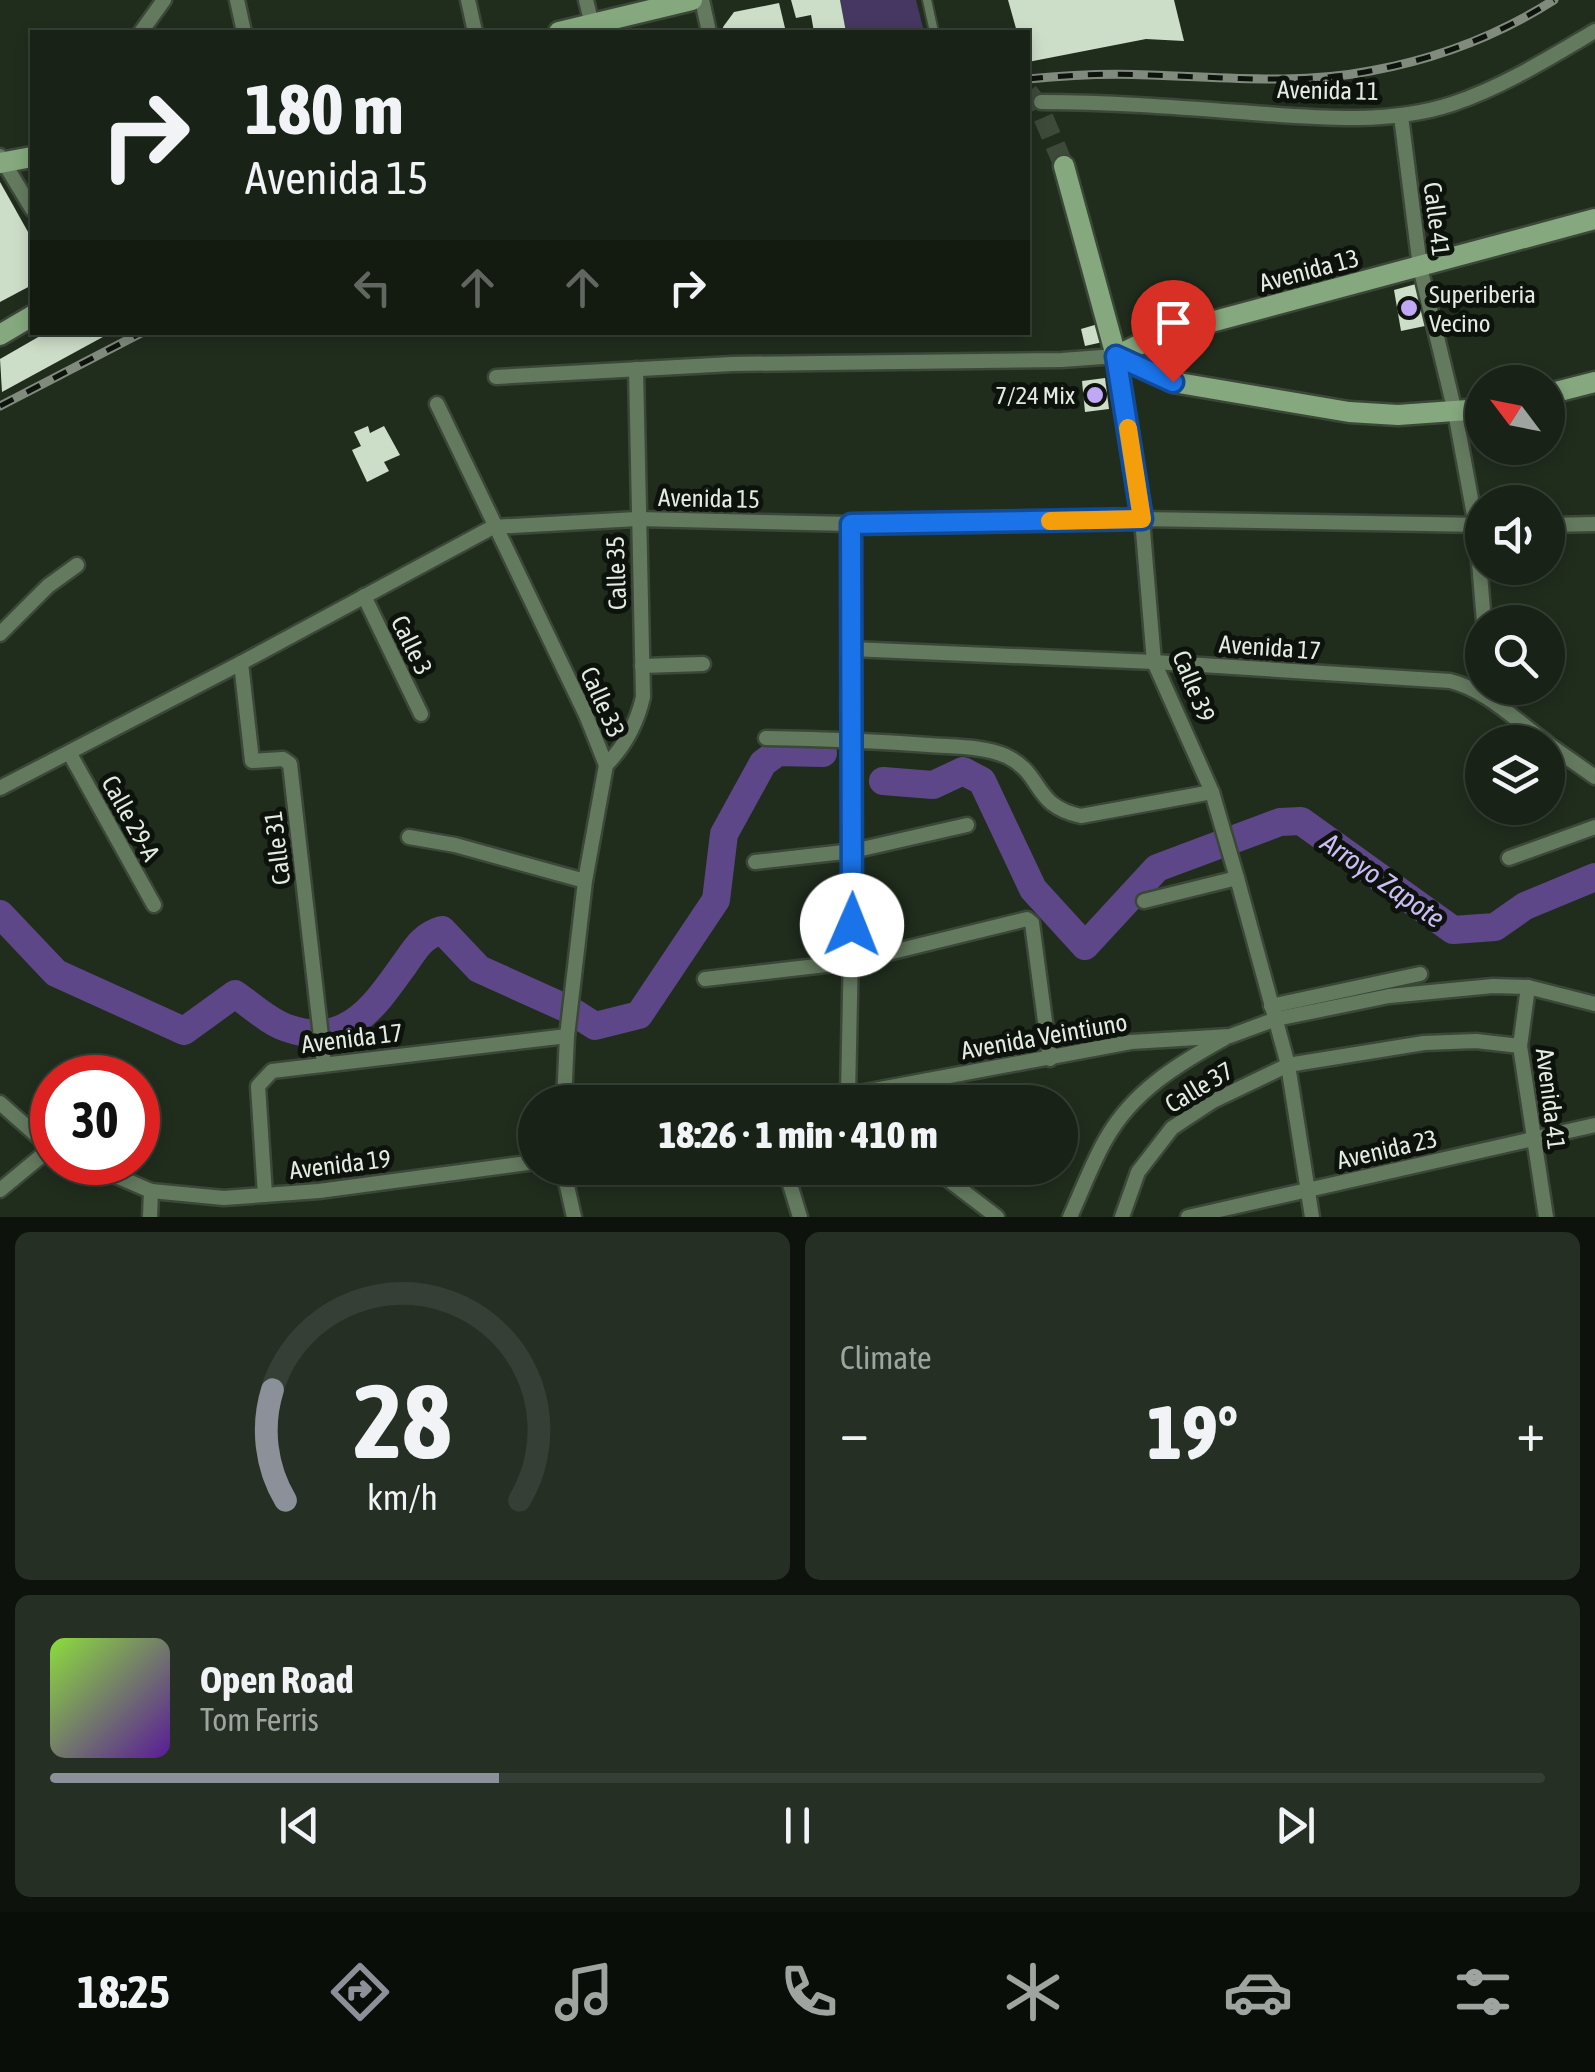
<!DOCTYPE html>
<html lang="en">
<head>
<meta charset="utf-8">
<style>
  :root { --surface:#182216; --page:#252f23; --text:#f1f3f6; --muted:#9fa4a1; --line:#363f35; --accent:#8c9099 }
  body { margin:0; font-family:"Asap Condensed",sans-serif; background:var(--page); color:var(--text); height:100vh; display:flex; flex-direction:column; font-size:38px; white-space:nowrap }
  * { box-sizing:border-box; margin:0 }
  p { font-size:32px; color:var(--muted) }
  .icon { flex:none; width:55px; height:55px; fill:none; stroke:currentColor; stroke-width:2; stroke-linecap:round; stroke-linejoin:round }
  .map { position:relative; height:1217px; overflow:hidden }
  .side { display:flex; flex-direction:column; gap:15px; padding:15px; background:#0d130c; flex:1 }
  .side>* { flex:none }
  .guide { position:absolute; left:30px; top:30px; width:1000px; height:305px; border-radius:0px; box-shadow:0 5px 15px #0003,0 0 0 2px var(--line); background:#182216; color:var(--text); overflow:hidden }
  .needle { width:65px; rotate:302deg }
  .controls { position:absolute; left:1465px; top:365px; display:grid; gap:20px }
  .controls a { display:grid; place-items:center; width:100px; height:100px; border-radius:50%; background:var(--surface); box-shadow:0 5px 15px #0003,0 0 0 2px var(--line); font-size:50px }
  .speed { position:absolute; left:30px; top:1055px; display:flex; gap:20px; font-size:50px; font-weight:700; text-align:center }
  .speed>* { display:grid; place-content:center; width:130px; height:130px; border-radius:50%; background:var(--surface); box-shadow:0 5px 15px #0003,0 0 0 2px var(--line); line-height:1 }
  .speed .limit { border:15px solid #d22; background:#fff; color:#111 }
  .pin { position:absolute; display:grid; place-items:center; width:85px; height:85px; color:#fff; margin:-102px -42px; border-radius:50% 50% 50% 0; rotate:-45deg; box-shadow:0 0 10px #0007 }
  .pin .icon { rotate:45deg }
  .me { position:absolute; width:110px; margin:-55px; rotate:1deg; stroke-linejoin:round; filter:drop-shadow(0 0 8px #0008) }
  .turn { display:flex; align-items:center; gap:35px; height:210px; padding:0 50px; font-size:45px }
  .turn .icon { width:130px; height:130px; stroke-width:2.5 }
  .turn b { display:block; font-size:70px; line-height:85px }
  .lanes { display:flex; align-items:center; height:95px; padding:0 50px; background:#0003; justify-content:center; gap:50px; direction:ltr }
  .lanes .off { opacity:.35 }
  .big { font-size:75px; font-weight:800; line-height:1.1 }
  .side .tile { flex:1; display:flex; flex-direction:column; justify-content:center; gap:15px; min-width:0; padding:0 35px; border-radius:15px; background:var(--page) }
  .side .dial { align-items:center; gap:0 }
  .dial svg { height:260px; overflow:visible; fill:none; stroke:var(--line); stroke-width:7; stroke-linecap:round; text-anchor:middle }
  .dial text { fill:var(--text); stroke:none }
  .song { display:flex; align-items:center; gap:30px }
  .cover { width:120px; height:120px; border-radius:15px; background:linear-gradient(135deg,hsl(90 70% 55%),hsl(270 70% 35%)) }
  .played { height:10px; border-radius:5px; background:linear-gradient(90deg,var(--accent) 30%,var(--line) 30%) }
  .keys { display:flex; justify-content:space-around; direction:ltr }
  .heat { display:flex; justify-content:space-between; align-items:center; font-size:55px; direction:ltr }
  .side .tiles { flex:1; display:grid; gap:15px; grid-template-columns:1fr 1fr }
  .tile:last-child { grid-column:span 2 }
  .trip { position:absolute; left:518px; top:1085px; width:560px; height:100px; border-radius:50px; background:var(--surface); box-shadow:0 5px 15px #0003,0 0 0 2px var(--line); font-weight:800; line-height:100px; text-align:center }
  .dock { display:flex; height:160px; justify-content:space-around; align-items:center; background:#0a0e09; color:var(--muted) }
  .dock .icon { width:70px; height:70px }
  .dock .current { color:var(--accent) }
  .dock b { font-size:45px; color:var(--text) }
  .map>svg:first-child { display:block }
</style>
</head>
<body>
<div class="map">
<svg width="1595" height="1217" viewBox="0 0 1595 1217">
  <rect width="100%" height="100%" fill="#202d1d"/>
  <polygon fill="#453761" points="840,0 916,0 924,32 846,32"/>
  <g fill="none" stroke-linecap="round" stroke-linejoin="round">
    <g stroke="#5e4788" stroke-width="28">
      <polyline points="883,781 933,785 963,771 982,781 1033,889 1085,946 1157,868 1280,822 1301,821 1453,930 1495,927 1525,906 1595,877"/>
      <path d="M0,914l56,59 128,58 51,-37c16,11 34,28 52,34 59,21 87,-21 117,-63 12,-17 18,-29 38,-35l37,39 91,41 25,16 44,-11 77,-115 8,-66 39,-71 15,-11 45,1"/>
    </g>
  </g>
  <g fill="#ccddc8">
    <polygon points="791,0 840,0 846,32 814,32 811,15 796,18"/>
    <polygon points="1008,0 1174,0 1184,41 1146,39 1028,62 1028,32 1017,32"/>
    <polygon points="779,3 785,28 766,32 724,32 723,27 734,12"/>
    <polygon points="0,182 32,239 32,285 0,302"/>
    <polygon points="1416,284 1425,326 1401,331 1394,290"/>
    <polygon points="1098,324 1103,342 1085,346 1081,329"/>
    <polygon points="47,332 112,332 2,392 0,359"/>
    <polygon points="1182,342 1181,370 1167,365 1166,346"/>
    <polygon points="1105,378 1109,409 1085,412 1082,381"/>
    <polygon points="368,426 370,433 384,426 400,455 384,462 389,471 367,482 352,450 361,446 354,432"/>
  </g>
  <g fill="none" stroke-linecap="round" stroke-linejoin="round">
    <polyline stroke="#3d4a3a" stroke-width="20" stroke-dasharray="20 10" stroke-linecap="butt" points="1028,92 1038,105 1064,166"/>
    <defs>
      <polyline id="lane" points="927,0 934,32"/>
      <g id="street">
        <polyline points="237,0 244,32"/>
        <polyline points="468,0 475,32"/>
        <polyline points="586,0 592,25"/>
        <polyline points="702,0 709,32"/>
        <polyline points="141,32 164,0"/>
        <path d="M1041,102c67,0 133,5 199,10 70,5 144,14 212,-8 51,-17 97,-46 143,-73"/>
        <polyline points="1401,116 1420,267 1455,412 1476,526 1484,622"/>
        <polyline points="0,156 32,209"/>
        <polyline points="496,377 732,364 1062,360 1116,356 1142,519 1154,662 1212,792 1237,878 1288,1065 1312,1217"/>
        <polyline points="437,404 586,715 606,765 585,881 567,1036 564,1102"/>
        <polyline points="1548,525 1595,524"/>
        <polyline points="364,596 421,714"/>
        <polyline points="0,634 48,586 77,565"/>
        <path d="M851,649l303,13 296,19c37,9 66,40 96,61"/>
        <polyline points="241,663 252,761 283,759 290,764 324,1063"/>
        <polyline points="642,666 703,664"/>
        <path d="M766,738c55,1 109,3 163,7 26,2 54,1 77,11 38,18 26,50 75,60l131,-24"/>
        <polyline points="1548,744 1595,777"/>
        <polyline points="70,754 154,905"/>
        <path d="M606,765c19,-19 31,-42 37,-68l-7,-328"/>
        <polyline points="0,788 241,663 493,527 637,519 851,524 1142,519 1482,525"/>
        <polyline points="409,837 455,845 585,881"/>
        <polyline points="1509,858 1595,827"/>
        <polyline points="755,862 853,851 967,825"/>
        <polyline points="1144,901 1237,878"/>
        <polyline points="705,979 851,962 1027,919 1032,923 1050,1059"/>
        <polyline points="1528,987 1520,1046 1546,1217"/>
        <polyline points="1271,1006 1420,974"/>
        <polyline points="848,1095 853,851 851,524"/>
        <polyline points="821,1102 848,1095 1131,1042 1230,1036 1276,1019 1389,996 1493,986 1528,987 1595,1004"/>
        <polyline points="0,1103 52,1149"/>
        <polyline points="84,1162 151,1191 224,1198 319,1191 535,1162"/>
        <polyline points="563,1168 574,1217"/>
        <polyline points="785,1168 800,1217"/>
        <polyline points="933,1168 997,1217"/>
        <polyline points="0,1190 51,1148"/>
        <polyline points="265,1195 258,1086 272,1071 567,1036"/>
        <polyline points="150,1217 151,1191"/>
        <path d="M1070,1217c12,-26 22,-54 36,-78 27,-48 72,-75 119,-101"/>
        <polyline points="1122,1217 1138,1172 1172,1128 1213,1101 1288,1065 1424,1043 1476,1041 1520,1046"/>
        <polyline points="1188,1217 1595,1125"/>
      </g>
      <g id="secondary">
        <polyline points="559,32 692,0"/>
        <polyline points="0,163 32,157"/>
        <polyline points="1064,166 1116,356"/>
        <polyline points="0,335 32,316"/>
        <polyline points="1116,356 1155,337 1595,219"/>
        <polyline points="1116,356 1173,382 1349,412 1398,415 1482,409"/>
        <polyline points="1548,394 1595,382"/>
      </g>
    </defs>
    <use href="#lane" stroke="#3b4838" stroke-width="12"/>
    <use href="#street" stroke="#3b4838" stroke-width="19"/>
    <use href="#secondary" stroke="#3b4838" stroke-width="25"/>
    <use href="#lane" stroke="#647a5f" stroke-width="8"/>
    <use href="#street" stroke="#647a5f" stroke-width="14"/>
    <use href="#secondary" stroke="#85a87e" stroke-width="20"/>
    <defs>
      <g id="rail">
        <path d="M1028,79c40,-4 80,-6 121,-4 73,2 149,10 221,-4 66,-12 129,-36 184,-71"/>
        <polyline points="0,406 143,332"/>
      </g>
    </defs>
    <use href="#rail" stroke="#808b7e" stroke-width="9"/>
    <use href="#rail" stroke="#0d130c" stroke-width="5" stroke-dasharray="15" stroke-linecap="butt"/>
  </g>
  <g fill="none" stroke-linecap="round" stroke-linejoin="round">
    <defs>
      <polyline id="route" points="852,925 851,524 1142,519 1116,356 1173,382"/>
    </defs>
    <use href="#route" stroke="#114b97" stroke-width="25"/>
    <use href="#route" stroke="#1a73e8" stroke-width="18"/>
    <polyline stroke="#f59e0b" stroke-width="18" points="1050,521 1142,519 1128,428"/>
  </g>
  <g fill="#c0a8f4" stroke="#0d130c" stroke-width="4">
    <circle cx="1409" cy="308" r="10"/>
    <circle cx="1095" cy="395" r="10"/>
  </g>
  <g text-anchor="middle" stroke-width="10" stroke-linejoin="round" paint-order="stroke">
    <g font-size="25" fill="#e3ece1" stroke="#0d130c">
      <text transform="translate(1328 90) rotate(1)" y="9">Avenida 11</text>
      <text transform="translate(1437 219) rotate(83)" y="9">Calle 41</text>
      <text transform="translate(1309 270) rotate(-15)" y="9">Avenida 13</text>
      <text transform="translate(709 498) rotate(1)" y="9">Avenida 15</text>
      <text transform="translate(616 573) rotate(-92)" y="9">Calle 35</text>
      <text transform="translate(412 645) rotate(64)" y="9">Calle 3</text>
      <text transform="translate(1270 647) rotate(4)" y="9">Avenida 17</text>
      <text transform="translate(1194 686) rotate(68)" y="9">Calle 39</text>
      <text transform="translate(603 702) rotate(66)" y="9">Calle 33</text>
      <text transform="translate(131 818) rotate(61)" y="9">Calle 29-A</text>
      <text transform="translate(277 848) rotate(-97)" y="9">Calle 31</text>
      <text transform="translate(1044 1036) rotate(-10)" y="9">Avenida Veintiuno</text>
      <text transform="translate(352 1038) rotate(-7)" y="9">Avenida 17</text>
      <text transform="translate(1199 1087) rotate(-31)" y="9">Calle 37</text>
      <text transform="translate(1551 1099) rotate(83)" y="9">Avenida 41</text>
      <text transform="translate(1387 1149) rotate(-13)" y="9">Avenida 23</text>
      <text transform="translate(340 1164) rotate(-7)" y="9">Avenida 19</text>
    </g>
    <g font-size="25" fill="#e3ece1" stroke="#0d130c" text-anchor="start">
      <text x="1429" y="303">Superiberia<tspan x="1429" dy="29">Vecino</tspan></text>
      <text x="1075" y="404" text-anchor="end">7/24 Mix</text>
    </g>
    <g font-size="28" font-style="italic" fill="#cdbdf6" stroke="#0d130c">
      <text transform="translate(1383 880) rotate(35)" y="10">Arroyo Zapote</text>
    </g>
  </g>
</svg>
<div class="controls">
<a><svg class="needle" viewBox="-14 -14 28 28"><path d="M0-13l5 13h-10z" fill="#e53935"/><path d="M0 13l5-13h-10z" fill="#9fa4a1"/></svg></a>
<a><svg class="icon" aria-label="sound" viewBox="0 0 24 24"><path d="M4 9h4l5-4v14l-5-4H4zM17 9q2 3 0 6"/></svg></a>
<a><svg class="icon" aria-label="search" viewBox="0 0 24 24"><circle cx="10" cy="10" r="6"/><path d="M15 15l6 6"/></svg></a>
<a><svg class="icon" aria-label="layers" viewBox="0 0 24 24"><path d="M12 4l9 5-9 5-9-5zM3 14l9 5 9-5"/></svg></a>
</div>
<div class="speed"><div class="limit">30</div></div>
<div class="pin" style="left:1173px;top:382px;background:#d93025"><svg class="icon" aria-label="arrive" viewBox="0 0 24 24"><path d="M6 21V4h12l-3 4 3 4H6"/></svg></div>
<svg class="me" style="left:852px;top:925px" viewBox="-20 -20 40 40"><circle r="19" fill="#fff"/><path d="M0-13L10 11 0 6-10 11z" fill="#1a73e8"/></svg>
<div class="trip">18:26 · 1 min · 410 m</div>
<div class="guide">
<div class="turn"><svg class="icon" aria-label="right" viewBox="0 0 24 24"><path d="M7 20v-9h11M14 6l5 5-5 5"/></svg><div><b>180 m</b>Avenida 15</div></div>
<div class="lanes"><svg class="icon off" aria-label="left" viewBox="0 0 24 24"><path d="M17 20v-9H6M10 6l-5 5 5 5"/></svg><svg class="icon off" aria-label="ahead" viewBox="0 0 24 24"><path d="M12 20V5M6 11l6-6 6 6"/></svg><svg class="icon off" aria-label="ahead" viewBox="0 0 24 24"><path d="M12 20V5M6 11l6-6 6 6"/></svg><svg class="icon" aria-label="right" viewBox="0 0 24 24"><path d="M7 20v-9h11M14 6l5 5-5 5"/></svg></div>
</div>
</div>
<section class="side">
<div class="tiles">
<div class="tile dial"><svg viewBox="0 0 100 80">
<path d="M14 69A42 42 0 1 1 86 69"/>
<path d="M14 69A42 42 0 0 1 10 35" stroke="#8c9099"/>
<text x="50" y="56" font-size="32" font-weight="700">28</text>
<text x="50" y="72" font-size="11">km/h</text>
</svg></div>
<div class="tile"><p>Climate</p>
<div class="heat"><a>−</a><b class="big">19°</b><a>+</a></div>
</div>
<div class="tile">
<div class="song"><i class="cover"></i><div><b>Open Road</b><p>Tom Ferris</p></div></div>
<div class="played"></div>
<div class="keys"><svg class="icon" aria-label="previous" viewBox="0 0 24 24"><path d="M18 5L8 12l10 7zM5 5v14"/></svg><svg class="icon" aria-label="pause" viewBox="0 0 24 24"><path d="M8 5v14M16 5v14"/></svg><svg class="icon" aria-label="next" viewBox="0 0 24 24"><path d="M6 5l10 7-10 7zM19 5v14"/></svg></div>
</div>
</div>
</section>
<nav class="dock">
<b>18:25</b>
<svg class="icon current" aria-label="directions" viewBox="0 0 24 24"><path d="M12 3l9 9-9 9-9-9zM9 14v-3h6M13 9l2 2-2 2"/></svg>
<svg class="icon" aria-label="music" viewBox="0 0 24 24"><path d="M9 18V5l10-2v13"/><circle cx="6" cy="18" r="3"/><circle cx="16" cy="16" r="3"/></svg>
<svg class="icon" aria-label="phone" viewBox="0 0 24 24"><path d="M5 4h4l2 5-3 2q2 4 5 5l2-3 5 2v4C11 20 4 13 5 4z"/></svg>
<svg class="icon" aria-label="climate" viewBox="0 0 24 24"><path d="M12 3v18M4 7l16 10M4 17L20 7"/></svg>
<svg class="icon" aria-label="car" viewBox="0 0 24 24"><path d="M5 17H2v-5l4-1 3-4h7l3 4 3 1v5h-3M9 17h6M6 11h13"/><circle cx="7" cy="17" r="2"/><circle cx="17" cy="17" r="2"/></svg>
<svg class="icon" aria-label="filters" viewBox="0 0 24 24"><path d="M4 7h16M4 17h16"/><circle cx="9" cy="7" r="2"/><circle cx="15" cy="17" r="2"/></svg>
</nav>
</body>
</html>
